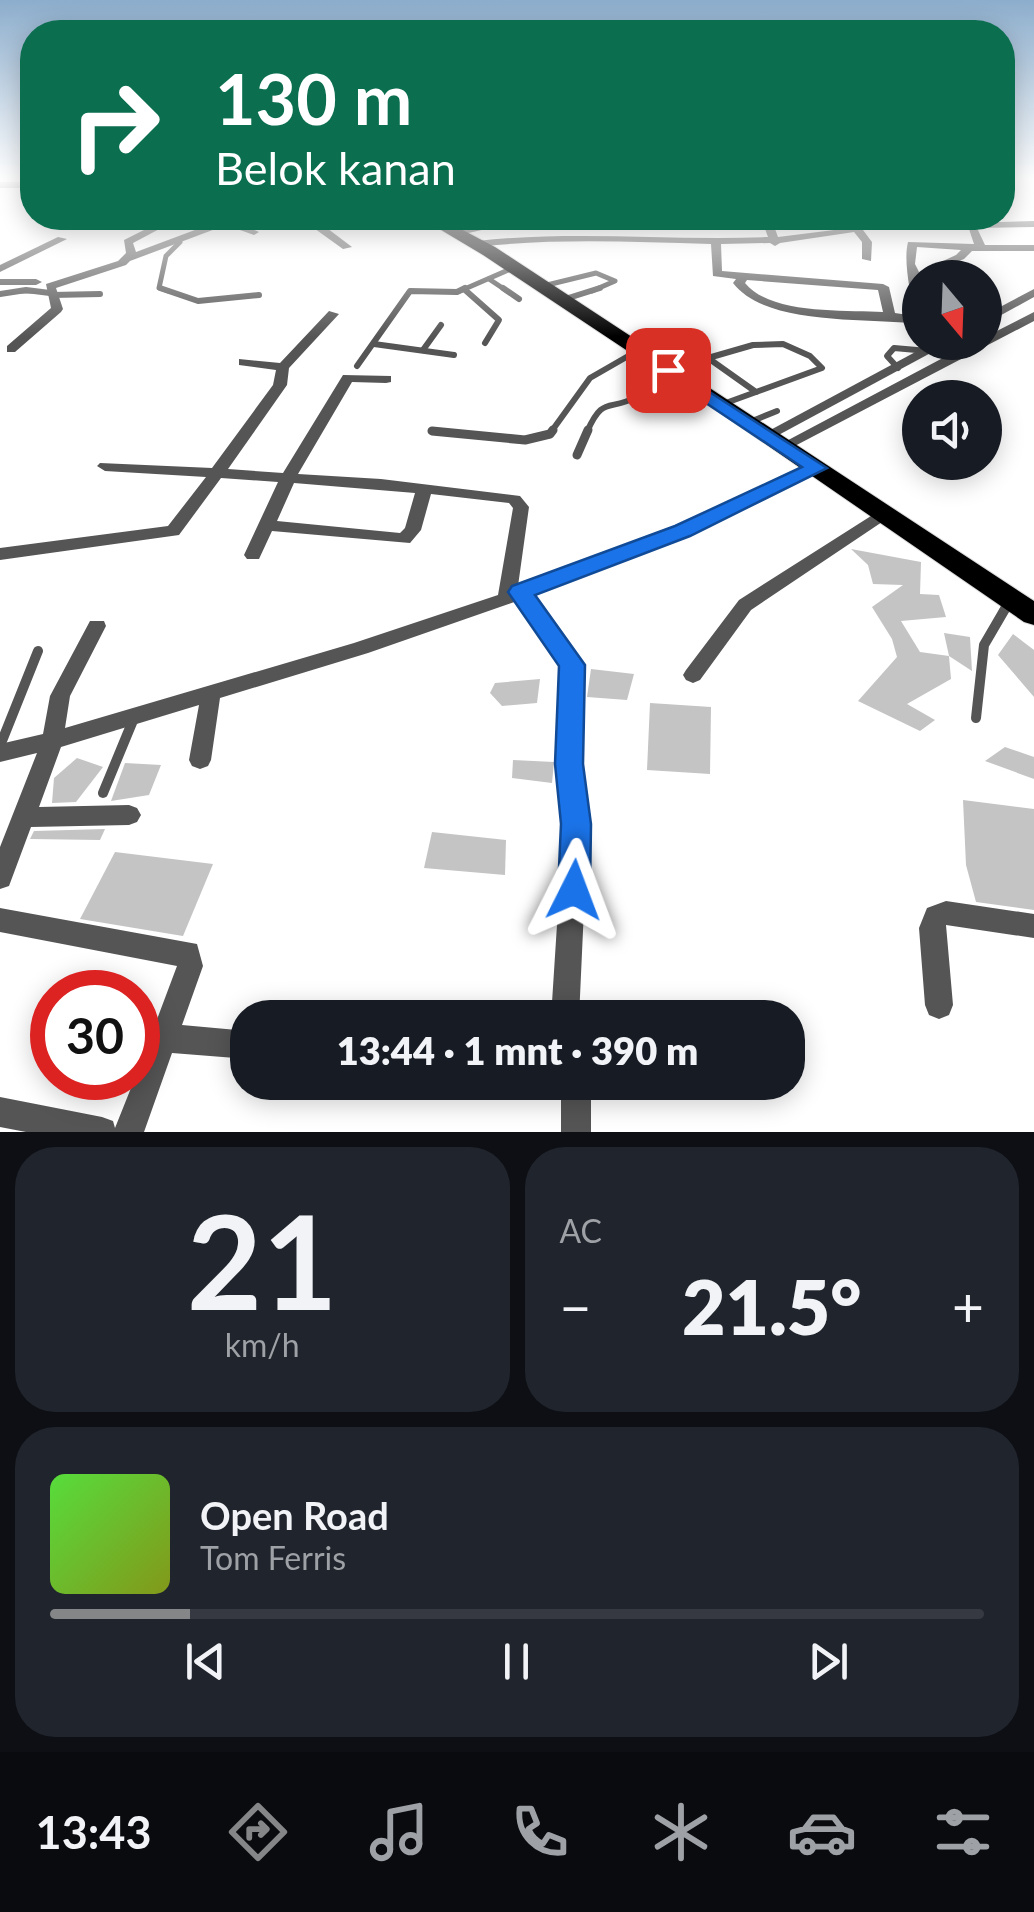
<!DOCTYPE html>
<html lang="id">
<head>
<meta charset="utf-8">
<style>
  :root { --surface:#171b24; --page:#20242c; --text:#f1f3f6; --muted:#9ea1a6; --line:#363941; --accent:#858687 }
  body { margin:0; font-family:Lato,sans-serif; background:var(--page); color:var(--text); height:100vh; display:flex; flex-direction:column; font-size:38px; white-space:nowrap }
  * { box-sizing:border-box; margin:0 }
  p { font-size:32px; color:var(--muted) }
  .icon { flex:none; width:55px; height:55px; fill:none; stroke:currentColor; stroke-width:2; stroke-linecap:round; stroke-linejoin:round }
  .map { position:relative; height:1132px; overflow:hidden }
  .details { display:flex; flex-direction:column; gap:15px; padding:15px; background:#0d0f14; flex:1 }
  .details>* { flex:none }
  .top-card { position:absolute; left:20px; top:20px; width:995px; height:210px; border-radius:40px; box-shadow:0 5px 25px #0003; background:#0b6e4f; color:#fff; overflow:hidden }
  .needle { width:65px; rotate:161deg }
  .fabs { position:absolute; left:902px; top:260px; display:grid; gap:20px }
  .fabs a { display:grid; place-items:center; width:100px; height:100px; border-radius:50%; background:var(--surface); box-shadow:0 5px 25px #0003; font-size:50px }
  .speed { position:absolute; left:30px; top:970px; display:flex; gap:20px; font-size:50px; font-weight:700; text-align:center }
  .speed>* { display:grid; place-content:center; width:130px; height:130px; border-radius:50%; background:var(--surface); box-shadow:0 5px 25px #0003; line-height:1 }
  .speed .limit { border:15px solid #d22; background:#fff; color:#111 }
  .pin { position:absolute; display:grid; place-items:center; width:85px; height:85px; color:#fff; margin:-42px; border-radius:20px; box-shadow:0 5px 15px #0006 }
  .me { position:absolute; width:110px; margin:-55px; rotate:3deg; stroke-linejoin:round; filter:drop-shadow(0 0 8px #0008) }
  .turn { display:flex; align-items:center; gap:35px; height:210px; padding:0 30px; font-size:45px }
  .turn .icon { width:130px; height:130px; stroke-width:2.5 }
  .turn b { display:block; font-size:70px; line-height:85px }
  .big { font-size:75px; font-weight:800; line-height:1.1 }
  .details .tile { flex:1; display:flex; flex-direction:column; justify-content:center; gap:15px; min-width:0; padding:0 35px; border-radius:40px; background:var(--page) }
  .details .dial { align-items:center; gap:0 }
  .dial b { font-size:130px; line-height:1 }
  .song { display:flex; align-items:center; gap:30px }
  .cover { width:120px; height:120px; border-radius:15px; background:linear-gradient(135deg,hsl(110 70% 55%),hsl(70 70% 35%)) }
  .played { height:10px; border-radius:5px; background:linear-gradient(90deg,var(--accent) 15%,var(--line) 15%) }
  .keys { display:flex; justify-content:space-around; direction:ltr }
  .heat { display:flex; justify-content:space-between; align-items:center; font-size:55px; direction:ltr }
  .details .tiles { flex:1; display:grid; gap:15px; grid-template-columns:1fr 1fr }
  .tile:last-child { grid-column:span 2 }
  .trip { position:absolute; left:230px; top:1000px; width:575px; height:100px; border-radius:40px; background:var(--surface); box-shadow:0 5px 25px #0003; font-weight:800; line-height:100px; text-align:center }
  .menu { display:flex; height:160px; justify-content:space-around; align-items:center; background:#090b0e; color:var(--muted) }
  .menu .icon { width:70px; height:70px }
  .menu .selected { color:var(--accent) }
  .menu b { font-size:45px; color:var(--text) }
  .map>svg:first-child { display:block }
</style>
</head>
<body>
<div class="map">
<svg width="1034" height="1132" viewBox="0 0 1034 1132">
  <rect width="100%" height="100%" fill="#fff"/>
  <g fill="#c4c4c4">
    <polygon points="851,549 921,562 920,594 939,595 946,617 901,621 920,652 949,656 951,679 907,704 935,720 920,731 858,701 897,657 892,639 872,607 903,585 873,584 868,565"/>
    <polygon points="944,633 970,637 972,671 949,656"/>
    <polygon points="1013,634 1034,650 1034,697 998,655"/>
    <polygon points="591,669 634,674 627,700 587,697"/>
    <polygon points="540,679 537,703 502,706 490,693 495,683"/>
    <polygon points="650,703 711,707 710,774 647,770"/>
    <polygon points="1005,747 1034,757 1034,779 985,761"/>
    <polygon points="77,758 103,767 76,802 52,803 54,778"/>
    <polygon points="513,760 554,762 552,783 512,778"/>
    <polygon points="125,763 161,765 149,795 111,801"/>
    <polygon points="963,800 1034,809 1034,910 976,902 966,865"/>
    <polygon points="105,829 100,840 30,839 34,831"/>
    <polygon points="432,832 506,840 505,875 424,868"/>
    <polygon points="115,852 213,864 183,936 80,919"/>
  </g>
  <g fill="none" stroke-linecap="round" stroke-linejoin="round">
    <defs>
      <polygon id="trunk" points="421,218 440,218 495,247 1034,601 1034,625 1024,622 715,409 483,255"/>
    </defs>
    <use href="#trunk" stroke="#dbdbdb" stroke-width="2"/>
    <g stroke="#555" stroke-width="5">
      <polyline points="457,233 514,220 646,226"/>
      <polyline points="489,279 507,291"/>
      <polyline points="543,286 596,273 615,281 592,291"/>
      <polyline points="20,291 33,291"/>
      <polyline points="168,291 159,288 166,256 180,242"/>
      <polyline points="460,291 513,268"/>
    </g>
    <g stroke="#555" stroke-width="6">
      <polyline points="160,288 198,301 259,295"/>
      <polyline points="503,288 519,299"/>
      <polyline points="464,289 499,320 485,343"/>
      <polyline points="0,294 26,290 50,293"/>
      <polyline points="52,295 100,294"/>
      <polyline points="562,300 600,288"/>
      <polyline points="374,344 454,355"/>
      <polygon points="783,344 810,356 822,368 756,392 708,358 753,345"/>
      <polyline points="423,350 441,325"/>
      <polyline points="357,366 410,291 457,292 465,288"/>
      <polyline points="898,368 887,356 894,348 928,351"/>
      <polyline points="723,404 756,392"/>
      <polyline points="750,422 777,411"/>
      <polyline points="432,431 443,432"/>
      <polyline points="551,432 590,378 637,351"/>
      <path d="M587,432c16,-37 22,-20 49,-35 11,-6 21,-19 31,-27"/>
    </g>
    <g stroke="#555" stroke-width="9">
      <polyline points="432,431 525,440 550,434 553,430"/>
      <polyline points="577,455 588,430"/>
      <polyline points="1003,612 1010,600"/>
    </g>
    <g stroke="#555" stroke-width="10">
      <polyline points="976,718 984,645 1005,609"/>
      <polyline points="0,746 38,651"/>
      <polyline points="103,793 134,718"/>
    </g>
    <g fill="#555" fill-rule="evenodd">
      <rect x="0" y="182" width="32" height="6"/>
      <polygon points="168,218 180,218 133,243 136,252 227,218 240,218 235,221 259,232 254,235 226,225 130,261 126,265 56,288 63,309 61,312 15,352 7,352 7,346 51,308 46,284 118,261 126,253 124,240"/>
      <polygon points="350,218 361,218 369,223 360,225"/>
      <path d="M761,218h10l7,19 64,-8 44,-11h14l-37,12 9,12 -1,19 -9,-2v-17l-8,-10 -74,11 -5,3 -5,-3 -49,1 1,27 161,13 6,3 6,26 19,3c-3,-23 -11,-54 -6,-74l66,2 -7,-21 67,-2v6l-57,1 8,17h49v6h-62l-8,8 -44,19v46c-52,-7 -153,3 -187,-41l3,-4 -23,-3 -2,-32c-79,-2 -155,-6 -234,3l-5,-3 5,-3c99,-11 192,0 291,-4zM917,247l44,3 -5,5 -37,17 -4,-8zM747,280l131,10 5,22c-39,-2 -112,3 -138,-29z"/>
      <polygon points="311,222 319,222 352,247 343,249 311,226"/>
      <polygon points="58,237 67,239 0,272 0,265"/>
      <polygon points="0,279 36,279 42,282 36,285 0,285"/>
      <polygon points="1034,289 1034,297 985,324 985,315"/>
      <path d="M329,311l10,3 -50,54 -2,17 -59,84 55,4 60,-98 48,1v6l-5,1 -34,-1 -54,92 83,5 139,17 9,11 -11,79 145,-54 149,-67h10l3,3 -76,38 -74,33 -142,57 40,53 11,30 -4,85 10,105 -6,40 -5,109h-28l7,-109 8,-40 -8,-105 6,-85 -7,-23 -40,-55 -149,52 -148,45 -9,62 -3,6 -8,3 -8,-3 -3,-6 10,-55 -138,42 -22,60 90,-2 8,3 4,7 -4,7 -8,3 -98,2 -22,59 -9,3v-42l37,-94 -37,9v-18l43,-10 7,-38 40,-75h14l2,5 -36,70 -5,32 289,-85 144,-48 15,-87 -4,-5 -78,-9 -10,36 -11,13 -138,-12 -13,28h-12l-3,-4 34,-73 -57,-4 -42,57 -179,25v-12l168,-22 38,-49 -101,-6 -8,-5 3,-3 112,5 61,-83 3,-15 -37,-5v-6l41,4zM294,483l121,10 -10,35 -5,5 -123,-12z"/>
      <polygon points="1034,312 1034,321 789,449 779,449 777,446 973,342 985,342 985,337"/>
      <polygon points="934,342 951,342 773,438 768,439 761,435"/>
      <polygon points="882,509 890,514 888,518 751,610 700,680 693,683 686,680 683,675 686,670 739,600"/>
      <polygon points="946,901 1034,914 1034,938 946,925 953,1005 949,1015 939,1019 929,1015 925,1005 919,928 927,908"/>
      <polygon points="0,908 197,944 203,966 182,1025 248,1031 248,1059 172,1053 144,1132 26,1132 0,1127 0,1097 102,1117 113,1121 115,1128 135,1078 138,1078 138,1070 177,966 0,932"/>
      <polygon points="554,1082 583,1082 591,1100 591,1132 561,1132 561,1100"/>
    </g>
    <use href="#trunk" fill="#000" fill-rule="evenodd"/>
  </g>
  <linearGradient id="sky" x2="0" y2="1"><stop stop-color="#8cadcc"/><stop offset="0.53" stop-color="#fff"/><stop offset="1" stop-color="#fff" stop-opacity="0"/></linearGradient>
  <rect width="1034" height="337" fill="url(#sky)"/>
  <polygon fill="#1a73e8" stroke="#114b97" stroke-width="2.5" points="668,365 827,468 690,536 535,595 585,665 583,764 591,824 590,890 586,900 574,905 563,900 558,890 561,824 555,764 559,666 508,592 512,586 675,526 802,467 661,373 659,370"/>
</svg>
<div class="fabs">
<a><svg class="needle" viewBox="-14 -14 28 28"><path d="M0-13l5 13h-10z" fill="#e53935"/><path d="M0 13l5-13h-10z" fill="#9ea1a6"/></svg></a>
<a><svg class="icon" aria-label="sound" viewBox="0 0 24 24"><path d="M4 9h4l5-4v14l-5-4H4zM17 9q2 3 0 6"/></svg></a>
</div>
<div class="speed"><div class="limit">30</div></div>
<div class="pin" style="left:668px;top:370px;background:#d93025"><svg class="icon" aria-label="arrive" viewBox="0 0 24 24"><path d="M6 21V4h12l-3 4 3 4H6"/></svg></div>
<svg class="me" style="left:574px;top:890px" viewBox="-20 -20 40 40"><path d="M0-17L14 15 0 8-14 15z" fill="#1a73e8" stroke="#fff" stroke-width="4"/></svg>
<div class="trip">13:44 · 1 mnt · 390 m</div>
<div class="top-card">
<div class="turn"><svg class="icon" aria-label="right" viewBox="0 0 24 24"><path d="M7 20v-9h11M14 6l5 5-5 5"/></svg><div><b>130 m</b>Belok kanan</div></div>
</div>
</div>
<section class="details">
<div class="tiles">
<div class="tile dial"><b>21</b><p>km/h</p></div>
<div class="tile"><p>AC</p>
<div class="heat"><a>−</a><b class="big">21.5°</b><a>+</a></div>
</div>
<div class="tile">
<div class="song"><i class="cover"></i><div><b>Open Road</b><p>Tom Ferris</p></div></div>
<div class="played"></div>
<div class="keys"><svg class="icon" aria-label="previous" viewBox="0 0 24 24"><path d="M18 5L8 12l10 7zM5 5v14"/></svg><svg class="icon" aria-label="pause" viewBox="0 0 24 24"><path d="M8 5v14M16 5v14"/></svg><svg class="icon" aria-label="next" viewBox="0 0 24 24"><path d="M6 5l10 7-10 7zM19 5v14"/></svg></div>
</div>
</div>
</section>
<nav class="menu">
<b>13:43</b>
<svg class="icon selected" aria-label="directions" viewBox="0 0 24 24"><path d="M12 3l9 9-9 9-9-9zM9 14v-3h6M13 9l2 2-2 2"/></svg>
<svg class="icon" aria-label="music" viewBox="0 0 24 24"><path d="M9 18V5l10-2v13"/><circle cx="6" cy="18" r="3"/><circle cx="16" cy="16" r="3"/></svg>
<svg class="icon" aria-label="phone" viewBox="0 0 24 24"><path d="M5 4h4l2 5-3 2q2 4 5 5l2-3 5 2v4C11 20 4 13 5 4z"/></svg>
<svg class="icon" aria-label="climate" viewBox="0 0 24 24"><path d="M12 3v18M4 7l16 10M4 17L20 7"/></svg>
<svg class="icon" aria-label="car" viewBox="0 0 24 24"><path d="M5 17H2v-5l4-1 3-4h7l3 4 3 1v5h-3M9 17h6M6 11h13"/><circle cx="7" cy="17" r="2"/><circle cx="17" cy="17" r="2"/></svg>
<svg class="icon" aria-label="filters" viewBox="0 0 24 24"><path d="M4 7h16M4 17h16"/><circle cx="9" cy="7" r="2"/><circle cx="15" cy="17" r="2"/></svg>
</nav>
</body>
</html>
